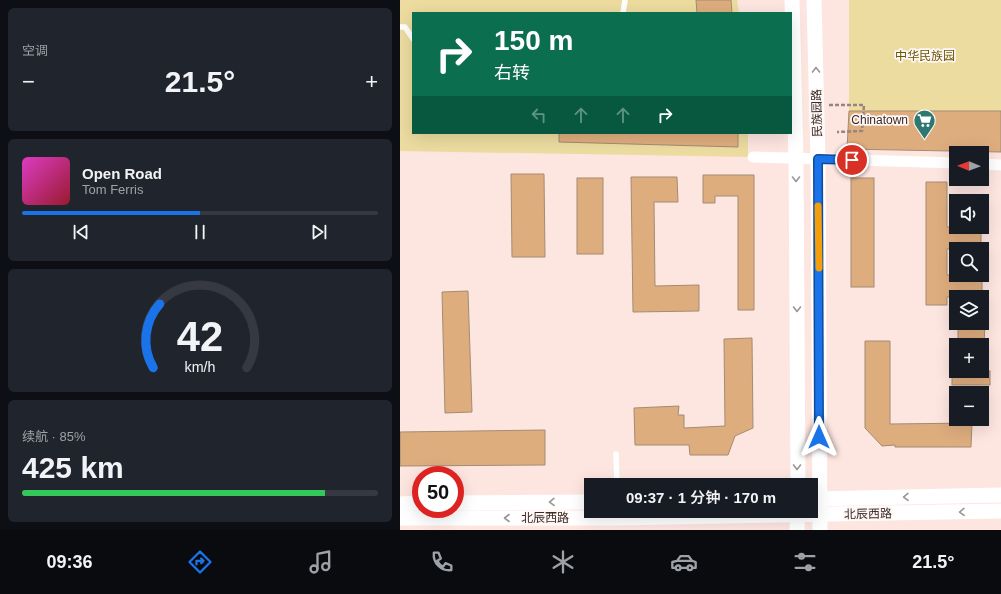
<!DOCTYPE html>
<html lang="zh">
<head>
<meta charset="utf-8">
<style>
  :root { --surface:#171b24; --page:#20242c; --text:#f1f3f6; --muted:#9ea1a6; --line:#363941; --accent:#1a73e8 }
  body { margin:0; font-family:Helvetica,"Noto Sans SC",sans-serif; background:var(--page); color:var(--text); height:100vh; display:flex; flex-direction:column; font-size:15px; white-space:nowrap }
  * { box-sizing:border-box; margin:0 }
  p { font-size:13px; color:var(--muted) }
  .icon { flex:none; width:22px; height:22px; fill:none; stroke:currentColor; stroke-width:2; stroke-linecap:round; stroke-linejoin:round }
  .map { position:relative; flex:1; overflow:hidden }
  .side { display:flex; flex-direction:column; gap:8px; padding:8px; background:#0d0f14; width:400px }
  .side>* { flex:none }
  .top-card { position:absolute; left:12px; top:12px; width:380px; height:122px; border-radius:0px; box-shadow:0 4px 16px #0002; background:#0b6e4f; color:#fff; overflow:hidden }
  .needle { width:26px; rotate:271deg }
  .controls { position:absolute; left:549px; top:146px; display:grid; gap:8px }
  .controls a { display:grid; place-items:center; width:40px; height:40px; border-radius:0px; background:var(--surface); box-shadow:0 4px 16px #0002; font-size:20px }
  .speed { position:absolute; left:12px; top:466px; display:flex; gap:8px; font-size:20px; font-weight:700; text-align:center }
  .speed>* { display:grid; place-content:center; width:52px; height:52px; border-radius:50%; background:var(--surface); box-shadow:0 4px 16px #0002; line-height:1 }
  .speed .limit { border:6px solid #d22; background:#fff; color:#111 }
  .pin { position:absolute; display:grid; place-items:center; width:34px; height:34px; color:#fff; margin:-17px; border:2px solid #fff; border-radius:50%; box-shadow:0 1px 4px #0007 }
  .me { position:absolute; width:44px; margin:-22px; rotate:0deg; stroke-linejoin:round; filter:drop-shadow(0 0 3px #0008) }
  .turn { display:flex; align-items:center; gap:14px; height:84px; padding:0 16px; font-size:18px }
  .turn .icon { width:52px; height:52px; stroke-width:2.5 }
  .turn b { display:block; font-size:28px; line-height:34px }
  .lanes { display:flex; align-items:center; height:38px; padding:0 16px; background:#0003; justify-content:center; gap:20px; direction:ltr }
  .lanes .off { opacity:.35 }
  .big { font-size:30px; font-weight:600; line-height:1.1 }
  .side .tile { flex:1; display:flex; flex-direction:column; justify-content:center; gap:6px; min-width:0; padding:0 14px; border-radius:6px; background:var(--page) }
  .side .dial { align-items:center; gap:0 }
  .dial svg { height:104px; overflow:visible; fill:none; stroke:var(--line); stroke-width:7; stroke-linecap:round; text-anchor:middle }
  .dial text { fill:var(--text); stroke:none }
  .song { display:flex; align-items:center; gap:12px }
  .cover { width:48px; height:48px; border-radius:6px; background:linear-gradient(135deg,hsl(310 70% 55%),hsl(350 70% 35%)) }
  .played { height:4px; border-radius:2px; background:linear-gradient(90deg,var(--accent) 50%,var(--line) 50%) }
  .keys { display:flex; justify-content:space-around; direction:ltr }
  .heat { display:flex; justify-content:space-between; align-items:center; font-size:22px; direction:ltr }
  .charge { height:6px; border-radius:3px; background:linear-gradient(90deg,#34c759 85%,var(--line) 0) }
  .trip { position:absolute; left:184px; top:478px; width:234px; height:40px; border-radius:0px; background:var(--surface); box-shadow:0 4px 16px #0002; font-weight:600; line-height:40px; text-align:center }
  .dock { display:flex; height:64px; justify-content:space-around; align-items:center; background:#090b0e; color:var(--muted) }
  .dock .icon { width:28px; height:28px }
  .dock .on { color:var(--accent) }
  .dock b { font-size:18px; color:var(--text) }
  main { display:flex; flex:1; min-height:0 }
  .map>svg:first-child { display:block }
</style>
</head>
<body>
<main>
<section class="side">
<div class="tile"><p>空调</p>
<div class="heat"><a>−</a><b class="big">21.5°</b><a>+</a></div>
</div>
<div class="tile">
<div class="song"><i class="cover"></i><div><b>Open Road</b><p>Tom Ferris</p></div></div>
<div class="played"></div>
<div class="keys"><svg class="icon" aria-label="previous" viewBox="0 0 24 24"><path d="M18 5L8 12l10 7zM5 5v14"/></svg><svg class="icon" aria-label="pause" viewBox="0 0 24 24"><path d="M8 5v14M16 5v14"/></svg><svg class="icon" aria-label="next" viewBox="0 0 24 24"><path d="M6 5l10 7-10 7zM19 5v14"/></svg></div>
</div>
<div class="tile dial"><svg viewBox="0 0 100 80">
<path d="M14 69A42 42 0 1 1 86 69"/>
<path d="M14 69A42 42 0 0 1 19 20" stroke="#1a73e8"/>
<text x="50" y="56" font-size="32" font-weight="700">42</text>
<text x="50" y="72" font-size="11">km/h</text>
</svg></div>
<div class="tile"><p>续航 · 85%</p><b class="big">425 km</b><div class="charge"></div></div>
</section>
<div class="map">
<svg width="601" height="530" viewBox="0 0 601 530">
  <rect width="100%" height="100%" fill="#fde5e0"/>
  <g fill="#ecdca0">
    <polygon points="0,0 337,0 339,13 13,13 13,133 348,133 348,157 0,151"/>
    <rect x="449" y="0" width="152" height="111"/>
  </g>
  <g fill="#dead7e" stroke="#a48b73">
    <polygon points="296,0 331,0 332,13 297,13"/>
    <polygon points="449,111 601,111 601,152 447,149"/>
    <polygon points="159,133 338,133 338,147 159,142"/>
    <polygon points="111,174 144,174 145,257 112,257"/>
    <polygon points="303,175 354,175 354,310 338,310 338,196 315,196 315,203 303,203"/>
    <polygon points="231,177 277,177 278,202 254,202 255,286 299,285 299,311 233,312"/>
    <rect x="177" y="178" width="26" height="76"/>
    <rect x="451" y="178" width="23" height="109"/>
    <polygon points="526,182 547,182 547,227 581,227 581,249 547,249 547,275 582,275 582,297 547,297 547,305 526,305"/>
    <polygon points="68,291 72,412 45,413 42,292"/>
    <polygon points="558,323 585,323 584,345 558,345"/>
    <polygon points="352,338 353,428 335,436 328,455 290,455 289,445 235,445 234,408 279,406 278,415 284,415 284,428 325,426 324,339"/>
    <polygon points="465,341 490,341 490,424 572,423 571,447 495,447 495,445 482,446 465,428"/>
    <rect x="552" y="371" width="38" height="14"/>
    <polygon points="145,430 145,465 0,466 0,432"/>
  </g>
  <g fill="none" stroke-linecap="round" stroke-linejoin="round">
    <polyline stroke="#978480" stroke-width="2.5" stroke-dasharray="4 2" stroke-linecap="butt" points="429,105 464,105 462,131 437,132"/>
    <g stroke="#fff" stroke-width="5.5">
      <polyline points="223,13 225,0"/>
      <polyline points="0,27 5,27 13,39"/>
      <polyline points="216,454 217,485"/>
    </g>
    <g stroke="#fff" stroke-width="11">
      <polyline points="353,157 556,163"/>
      <polyline points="582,164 601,165"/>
    </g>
    <g stroke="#fff" stroke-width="15">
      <polyline points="392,0 396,159 398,485"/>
      <polyline points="414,0 418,159 420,530"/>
      <polyline points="411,499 601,495"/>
      <polyline points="55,503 191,502"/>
      <polyline points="0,504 21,503"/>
      <polyline points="0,518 218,518 601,511"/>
      <polyline points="397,530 398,511"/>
    </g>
  </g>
  <defs><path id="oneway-chevron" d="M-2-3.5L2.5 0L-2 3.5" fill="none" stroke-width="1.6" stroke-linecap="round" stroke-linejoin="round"/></defs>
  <g stroke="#9c9593">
    <use href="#oneway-chevron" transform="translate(416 70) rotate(-91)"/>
    <use href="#oneway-chevron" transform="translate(396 179) rotate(90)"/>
    <use href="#oneway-chevron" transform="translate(397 309) rotate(90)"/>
    <use href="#oneway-chevron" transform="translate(397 467) rotate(90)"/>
    <use href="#oneway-chevron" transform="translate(506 497) rotate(179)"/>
    <use href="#oneway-chevron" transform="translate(152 502) rotate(179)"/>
    <use href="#oneway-chevron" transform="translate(562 512) rotate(179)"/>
    <use href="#oneway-chevron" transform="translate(107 518) rotate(180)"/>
  </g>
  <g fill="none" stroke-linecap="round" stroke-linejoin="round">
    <defs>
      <polyline id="route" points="419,437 418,159 452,160"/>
    </defs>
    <use href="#route" stroke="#114b97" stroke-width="10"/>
    <use href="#route" stroke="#1a73e8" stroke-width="7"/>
    <polyline stroke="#f59e0b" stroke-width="7" points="418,206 419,268"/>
  </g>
  <defs>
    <symbol id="supermarket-pin" viewBox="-11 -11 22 30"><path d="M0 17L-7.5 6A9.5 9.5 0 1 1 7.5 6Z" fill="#2f7771" stroke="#fff7f5"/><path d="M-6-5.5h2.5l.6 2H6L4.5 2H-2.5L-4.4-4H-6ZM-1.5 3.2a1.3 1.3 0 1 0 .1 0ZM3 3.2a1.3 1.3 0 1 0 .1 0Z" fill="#fff"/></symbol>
  </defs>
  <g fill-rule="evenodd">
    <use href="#supermarket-pin" x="512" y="108" width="25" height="34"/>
  </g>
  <g text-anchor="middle" stroke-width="3.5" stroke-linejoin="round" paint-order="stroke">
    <g font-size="12" fill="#685606" stroke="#fff7f5">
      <text x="525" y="60">中华民族园</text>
    </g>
    <g font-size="12" fill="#392b27" stroke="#fff7f5">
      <text transform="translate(417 113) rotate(-91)" y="4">民族园路</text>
      <text transform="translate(468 514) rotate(-1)" y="4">北辰西路</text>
      <text x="145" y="522">北辰西路</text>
    </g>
    <g font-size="12" fill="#392b27" stroke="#fff7f5" text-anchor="end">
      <text x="508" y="124">Chinatown</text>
    </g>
  </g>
</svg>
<div class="controls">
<a><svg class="needle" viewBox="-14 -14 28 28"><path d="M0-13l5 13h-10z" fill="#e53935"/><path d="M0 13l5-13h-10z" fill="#9ea1a6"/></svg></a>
<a><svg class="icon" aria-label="sound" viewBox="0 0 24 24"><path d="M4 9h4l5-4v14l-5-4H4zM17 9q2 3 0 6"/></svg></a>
<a><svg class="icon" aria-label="search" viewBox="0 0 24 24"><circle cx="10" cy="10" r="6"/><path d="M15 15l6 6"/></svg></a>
<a><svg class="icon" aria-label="layers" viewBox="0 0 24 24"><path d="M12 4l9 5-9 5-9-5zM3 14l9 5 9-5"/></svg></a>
<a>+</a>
<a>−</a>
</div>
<div class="speed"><div class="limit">50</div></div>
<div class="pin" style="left:452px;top:160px;background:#d93025"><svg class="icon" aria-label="arrive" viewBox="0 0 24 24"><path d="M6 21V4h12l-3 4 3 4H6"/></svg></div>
<svg class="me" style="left:419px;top:437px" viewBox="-20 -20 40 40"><path d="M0-17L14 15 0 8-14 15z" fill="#1a73e8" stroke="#fff" stroke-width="4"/></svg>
<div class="trip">09:37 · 1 分钟 · 170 m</div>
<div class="top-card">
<div class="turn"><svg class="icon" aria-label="right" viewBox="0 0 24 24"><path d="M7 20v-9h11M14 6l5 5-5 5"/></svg><div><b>150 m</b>右转</div></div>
<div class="lanes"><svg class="icon off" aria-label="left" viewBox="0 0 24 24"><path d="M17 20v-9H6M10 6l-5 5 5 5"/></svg><svg class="icon off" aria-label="ahead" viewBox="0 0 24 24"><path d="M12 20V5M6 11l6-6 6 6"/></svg><svg class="icon off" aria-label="ahead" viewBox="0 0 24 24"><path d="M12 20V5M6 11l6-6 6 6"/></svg><svg class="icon" aria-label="right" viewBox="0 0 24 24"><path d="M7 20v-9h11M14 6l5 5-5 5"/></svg></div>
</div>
</div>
</main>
<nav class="dock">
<b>09:36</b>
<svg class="icon on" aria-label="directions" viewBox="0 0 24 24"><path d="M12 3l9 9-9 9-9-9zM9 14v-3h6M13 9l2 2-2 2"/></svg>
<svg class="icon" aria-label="music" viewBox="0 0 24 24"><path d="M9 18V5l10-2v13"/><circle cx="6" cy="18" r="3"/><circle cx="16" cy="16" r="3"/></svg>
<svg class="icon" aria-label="phone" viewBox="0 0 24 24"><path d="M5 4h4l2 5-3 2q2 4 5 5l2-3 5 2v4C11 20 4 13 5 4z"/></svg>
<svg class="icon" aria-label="climate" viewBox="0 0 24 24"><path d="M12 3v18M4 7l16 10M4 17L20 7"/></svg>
<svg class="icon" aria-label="car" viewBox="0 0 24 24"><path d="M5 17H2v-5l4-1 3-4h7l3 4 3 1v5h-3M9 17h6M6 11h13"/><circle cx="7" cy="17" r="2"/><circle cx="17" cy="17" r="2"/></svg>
<svg class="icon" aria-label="filters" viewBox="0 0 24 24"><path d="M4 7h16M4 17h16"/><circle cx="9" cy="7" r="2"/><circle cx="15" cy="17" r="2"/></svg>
<b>21.5°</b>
</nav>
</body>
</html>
